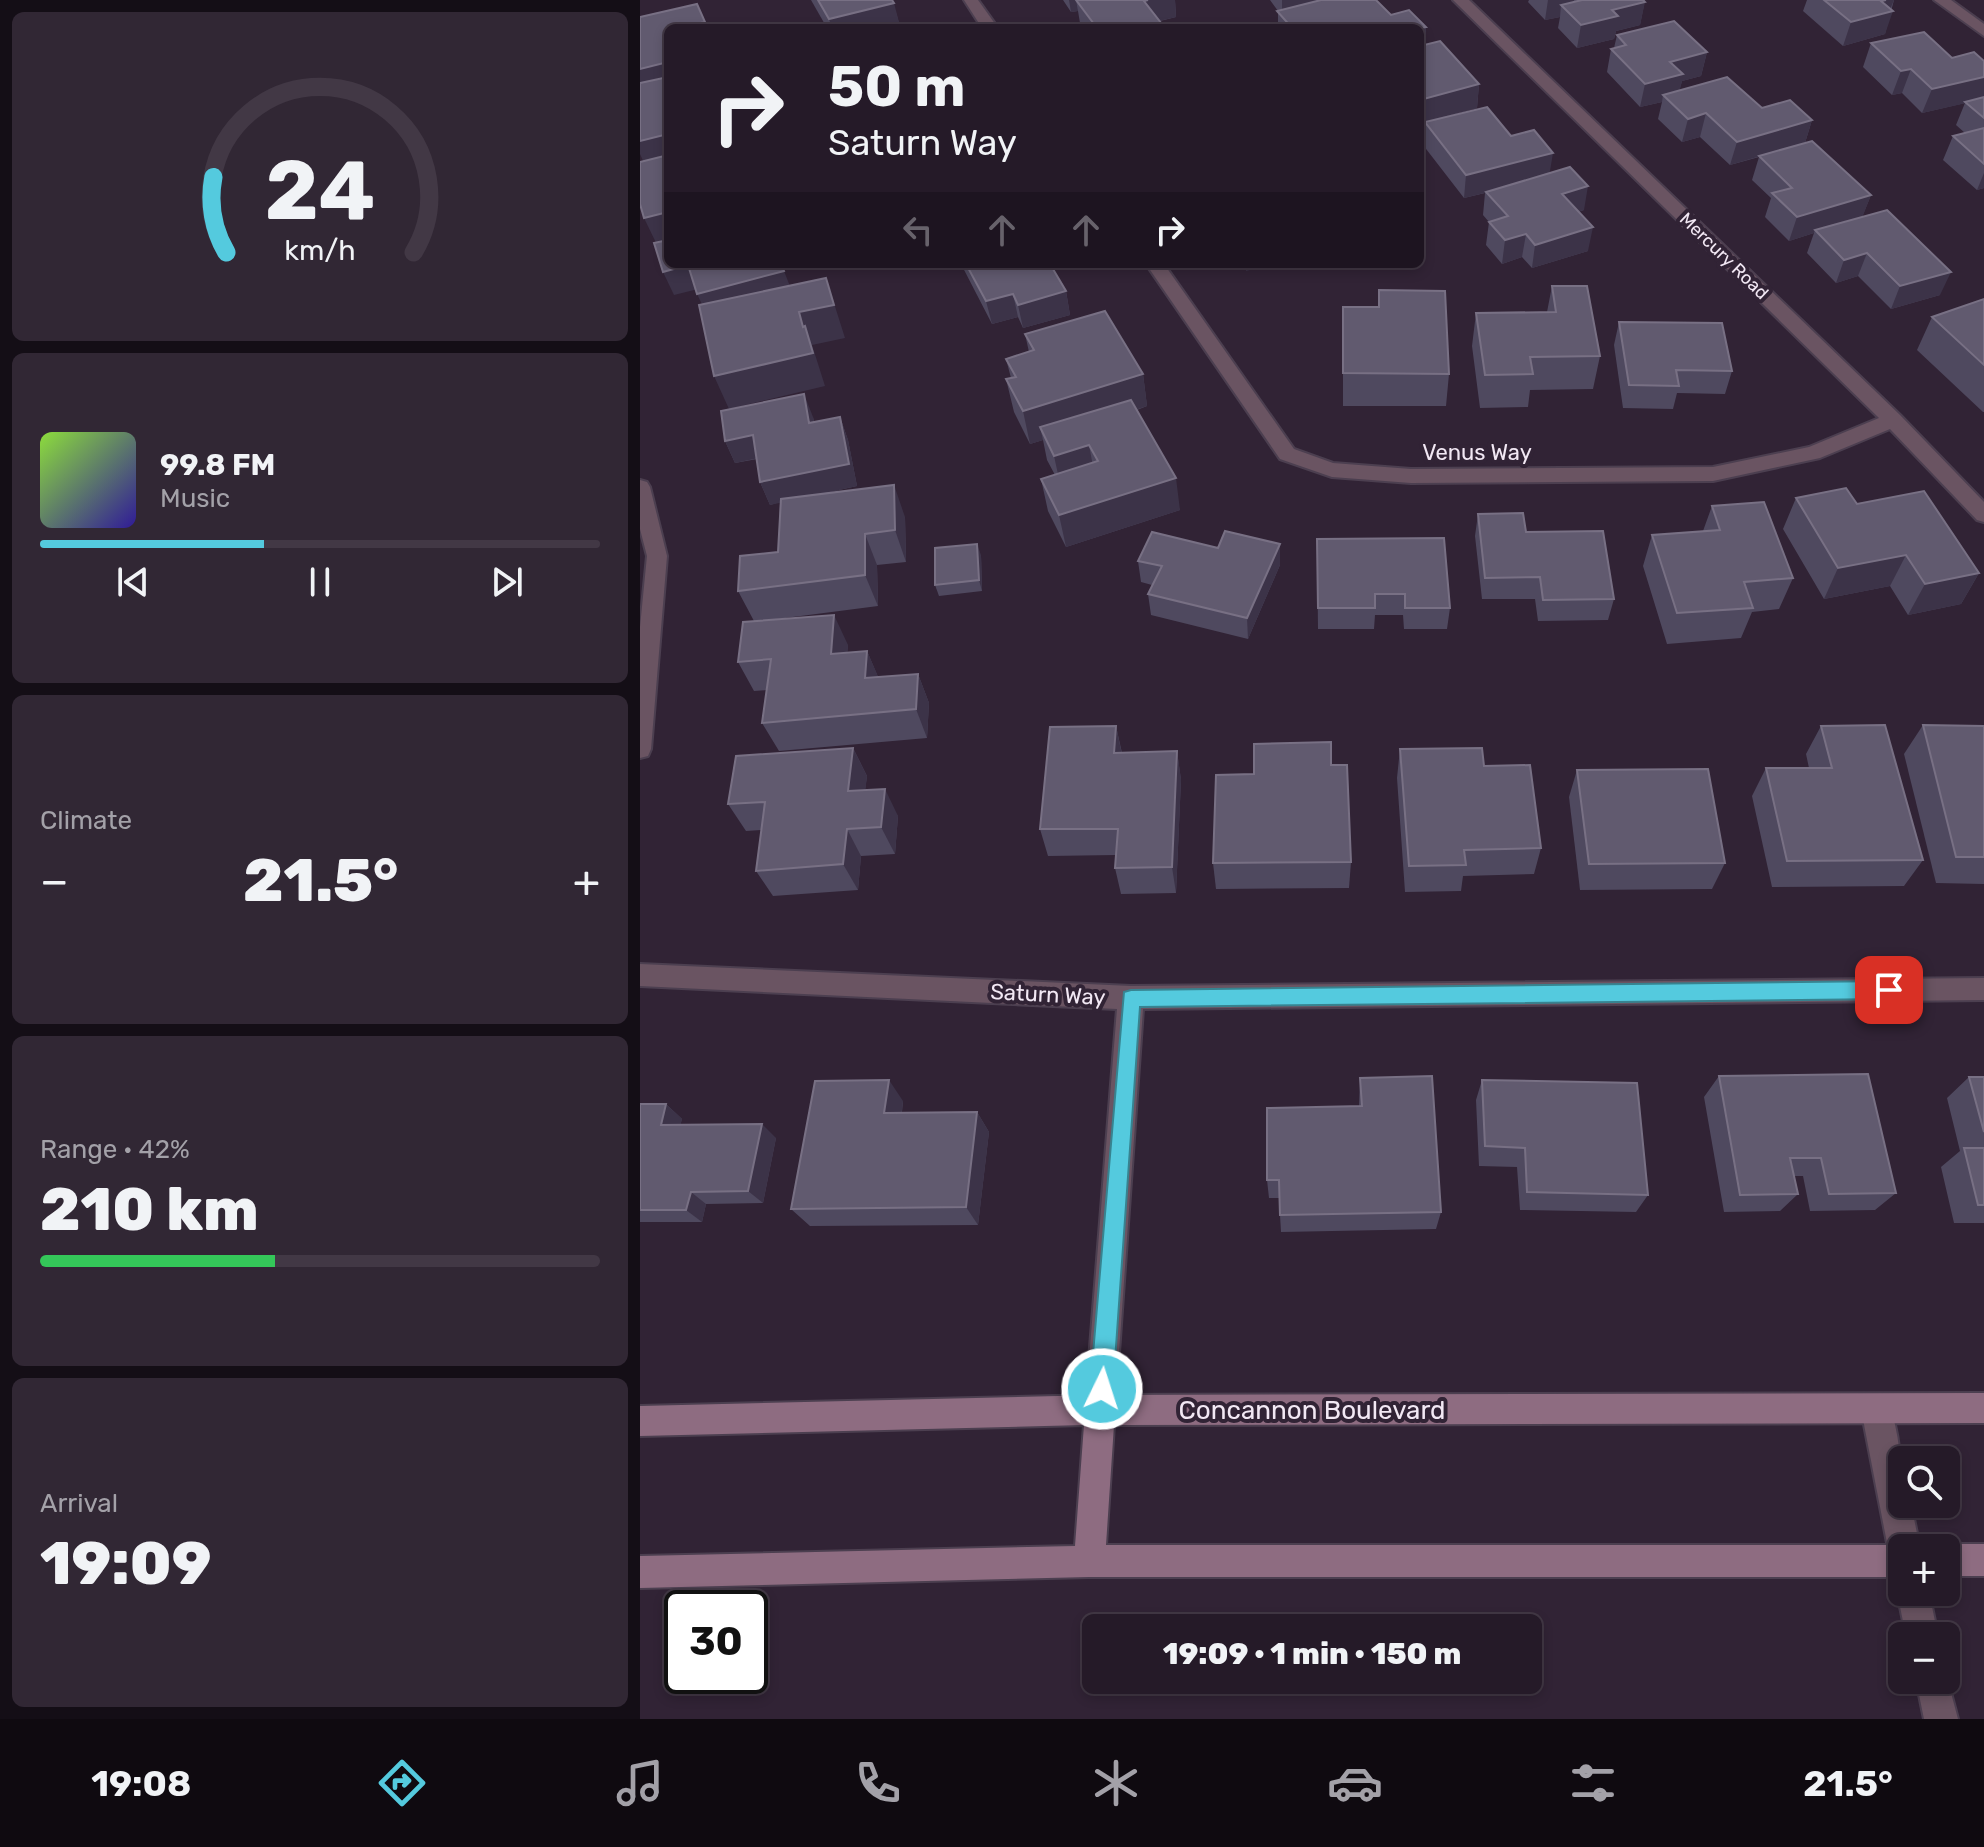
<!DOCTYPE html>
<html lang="en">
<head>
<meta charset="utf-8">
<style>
  :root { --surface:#251a28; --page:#312734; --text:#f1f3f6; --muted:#a3a1a8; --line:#423845; --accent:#54cade }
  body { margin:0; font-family:Rubik,sans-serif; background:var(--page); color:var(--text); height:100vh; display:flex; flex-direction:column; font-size:30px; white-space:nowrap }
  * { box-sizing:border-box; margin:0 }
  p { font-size:26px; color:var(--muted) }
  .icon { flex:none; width:44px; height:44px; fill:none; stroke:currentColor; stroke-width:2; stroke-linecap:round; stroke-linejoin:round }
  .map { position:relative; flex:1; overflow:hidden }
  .details { display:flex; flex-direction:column; gap:12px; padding:12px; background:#140e16; width:640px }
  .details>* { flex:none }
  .hud { position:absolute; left:24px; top:24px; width:760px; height:244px; border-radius:12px; box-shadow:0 4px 12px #0003,0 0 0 2px var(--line); background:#251a28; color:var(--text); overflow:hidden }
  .buttons { position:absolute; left:1248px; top:1446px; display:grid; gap:16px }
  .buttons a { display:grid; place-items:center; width:72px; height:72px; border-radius:12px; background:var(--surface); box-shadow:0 4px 12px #0003,0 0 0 2px var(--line); font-size:40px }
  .speed { position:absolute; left:24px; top:1590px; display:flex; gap:16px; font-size:40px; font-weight:700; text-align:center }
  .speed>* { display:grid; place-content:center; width:104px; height:104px; border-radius:50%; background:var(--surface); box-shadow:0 4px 12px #0003,0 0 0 2px var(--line); line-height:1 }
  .speed .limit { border:4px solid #111; border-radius:12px; background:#fff; color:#111 }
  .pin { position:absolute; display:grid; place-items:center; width:68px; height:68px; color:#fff; margin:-34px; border-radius:16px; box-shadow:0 4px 12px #0006 }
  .me { position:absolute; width:88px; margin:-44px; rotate:4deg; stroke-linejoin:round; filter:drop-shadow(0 0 6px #0008) }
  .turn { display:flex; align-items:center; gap:28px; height:168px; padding:0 32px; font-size:36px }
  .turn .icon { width:104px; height:104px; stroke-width:2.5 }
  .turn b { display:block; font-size:56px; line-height:68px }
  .lanes { display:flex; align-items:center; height:76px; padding:0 32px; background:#0003; justify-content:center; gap:40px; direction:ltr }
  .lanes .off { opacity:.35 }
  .big { font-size:60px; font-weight:800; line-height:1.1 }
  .details .tile { flex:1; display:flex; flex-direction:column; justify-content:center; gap:12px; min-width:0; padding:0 28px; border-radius:12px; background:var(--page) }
  .details .dial { align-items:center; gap:0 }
  .dial svg { height:208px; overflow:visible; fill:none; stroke:var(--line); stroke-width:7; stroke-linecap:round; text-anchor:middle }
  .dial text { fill:var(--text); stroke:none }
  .song { display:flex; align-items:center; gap:24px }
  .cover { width:96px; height:96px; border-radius:12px; background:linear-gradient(135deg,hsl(90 70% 55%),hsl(250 70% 35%)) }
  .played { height:8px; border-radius:4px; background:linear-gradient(90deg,var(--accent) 40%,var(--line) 40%) }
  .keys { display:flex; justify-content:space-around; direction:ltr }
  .heat { display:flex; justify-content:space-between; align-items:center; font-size:44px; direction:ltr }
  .charge { height:12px; border-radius:6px; background:linear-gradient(90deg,#34c759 42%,var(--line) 0) }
  .trip { position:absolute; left:442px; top:1614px; width:460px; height:80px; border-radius:12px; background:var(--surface); box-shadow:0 4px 12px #0003,0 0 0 2px var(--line); font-weight:800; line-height:80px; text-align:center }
  .tabs { display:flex; height:128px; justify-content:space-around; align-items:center; background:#0f0a10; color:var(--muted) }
  .tabs .icon { width:56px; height:56px }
  .tabs .on { color:var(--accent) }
  .tabs b { font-size:36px; color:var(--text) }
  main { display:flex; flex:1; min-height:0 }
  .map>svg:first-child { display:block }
</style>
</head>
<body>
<main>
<section class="details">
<div class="tile dial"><svg viewBox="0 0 100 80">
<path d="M14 69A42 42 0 1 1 86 69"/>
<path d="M14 69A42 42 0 0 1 9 40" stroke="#54cade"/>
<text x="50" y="56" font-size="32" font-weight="700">24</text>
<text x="50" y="72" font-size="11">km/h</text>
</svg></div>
<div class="tile">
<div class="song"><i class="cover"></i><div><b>99.8 FM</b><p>Music</p></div></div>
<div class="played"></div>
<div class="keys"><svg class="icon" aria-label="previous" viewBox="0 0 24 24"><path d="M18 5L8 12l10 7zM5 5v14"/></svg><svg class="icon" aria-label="pause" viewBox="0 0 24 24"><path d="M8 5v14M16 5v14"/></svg><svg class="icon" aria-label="next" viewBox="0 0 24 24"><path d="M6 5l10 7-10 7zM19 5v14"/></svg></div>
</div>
<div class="tile"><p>Climate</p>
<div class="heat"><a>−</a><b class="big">21.5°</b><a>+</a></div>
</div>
<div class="tile"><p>Range · 42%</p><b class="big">210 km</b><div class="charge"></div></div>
<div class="tile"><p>Arrival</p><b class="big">19:09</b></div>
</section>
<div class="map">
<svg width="1344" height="1719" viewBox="0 0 1344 1719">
  <rect width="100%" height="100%" fill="#312335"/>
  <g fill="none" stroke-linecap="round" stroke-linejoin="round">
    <defs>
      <g id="minor">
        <polygon points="324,0 338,0 358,28 342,28"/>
        <polygon points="813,0 829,0 1260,415 1344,502 1344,522 1337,520 1250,429 1180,458 1073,481 771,483 692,477 640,459 506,264 524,264 654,449 693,463 771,469 1073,467 1169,447 1239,418"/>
        <polygon points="1294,0 1311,0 1344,24 1344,36"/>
        <polygon points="0,480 7,482 10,487 27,556 11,749 8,756 0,758 0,627 7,556 0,529"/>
        <polygon points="0,964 491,986 1344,978 1344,1000 503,1009 475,1410 471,1421 460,1425 449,1421 445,1410 477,1009 0,986"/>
      </g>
      <g id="tertiary">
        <path d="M1236,1394l11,4c13,34 15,70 15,106h9l9,44h-18v15l-9,-4 -5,-11 -27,-139 4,-11z"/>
        <polygon points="1262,1581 1262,1592 1289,1592 1298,1636 1266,1636 1257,1592"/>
        <polygon points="1306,1674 1318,1719 1284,1719 1276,1680 1306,1680"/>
      </g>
      <g id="secondary">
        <polygon points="1344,1393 1344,1423 474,1425 466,1545 1262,1545 1269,1548 1262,1548 1262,1577 449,1577 0,1588 0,1556 435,1546 444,1425 0,1436 0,1406 460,1395"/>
        <polygon points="1306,1544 1344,1544 1344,1576 1306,1576 1306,1548 1297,1548"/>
      </g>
    </defs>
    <use href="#minor" stroke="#4c3f50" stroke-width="4"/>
    <use href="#tertiary" stroke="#4c3f50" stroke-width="4"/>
    <use href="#secondary" stroke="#4c3f50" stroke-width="4"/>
    <use href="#minor" fill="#6a5462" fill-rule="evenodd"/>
    <use href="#tertiary" fill="#6a5462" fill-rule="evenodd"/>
    <use href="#secondary" fill="#8e6c81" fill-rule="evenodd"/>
  </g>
  <g fill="#4f495f">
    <polygon points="171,0 252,0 260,26 255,28 187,28"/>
    <polygon points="423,0 535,0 536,17 520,21 525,28 443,28 440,23 438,11 431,12"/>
    <polygon points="630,0 736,0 751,15 786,27 785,44 839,84 837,108 780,123 780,28 638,28 638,11"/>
    <polygon points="889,0 1005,0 1000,25 976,31 974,39 937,48 918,28 920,17 905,20 888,2"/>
    <polygon points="1167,0 1254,0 1245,34 1203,46 1163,11"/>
    <polygon points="977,35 1067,52 1061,76 1042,81 1039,91 1172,120 1165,143 1231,195 1222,217 1300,295 1251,309 1218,276 1196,283 1167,253 1174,233 1149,241 1125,217 1131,198 1112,180 1119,157 1090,165 1060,137 1042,142 1018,119 1022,102 1000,107 967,72 971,49 974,48"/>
    <polygon points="1231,43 1312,58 1344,61 1344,188 1337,190 1303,160 1313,136 1325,133 1316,125 1325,103 1282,113 1262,93 1252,95 1223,67"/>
    <polygon points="785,122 871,136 910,173 944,210 938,212 948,251 892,268 882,257 862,264 846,245 849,222 843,215 845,193 824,198 783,145"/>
    <polygon points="321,264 422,264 422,267 413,269 426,291 430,315 383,328 378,317 352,324"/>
    <polygon points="912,286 960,356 953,389 890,390 888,407 840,408 832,346 836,313 907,312"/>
    <polygon points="739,290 809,374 806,406 703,406 703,307 738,307"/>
    <polygon points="1344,299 1344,412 1343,412 1277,350 1292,317"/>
    <polygon points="979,322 1092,371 1085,394 1037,393 1033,409 983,408 974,345"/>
    <polygon points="385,334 503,374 507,406 497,410 540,510 426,547 408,511 401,479 415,475 407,460 403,440 390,444 374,412 366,379 371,378 366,359 389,352"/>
    <polygon points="173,417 174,422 200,417 208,440 217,486 181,494 265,517 266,562 237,565 238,606 122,621 208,645 207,653 227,651 238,677 278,674 289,703 287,738 139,751 122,723 127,690 114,691 98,662 114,621 98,591 138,552 140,502 130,505 120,482 117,459 95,463 85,441"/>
    <polygon points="1156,498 1217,504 1339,573 1321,604 1268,615 1250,586 1184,599 1143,529"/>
    <polygon points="1072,506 1153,578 1139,609 1112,612 1101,638 1027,644 1003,566 1012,535 1063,531"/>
    <polygon points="838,514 886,532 974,599 968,620 898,621 895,599 842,599 835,536"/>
    <polygon points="677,539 810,608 807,629 764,629 763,615 735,615 734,629 678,629"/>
    <polygon points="640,544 640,565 608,639 511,615 508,594 512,585 501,582 498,561 578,548"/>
    <polygon points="341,555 342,591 299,596 295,585"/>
    <polygon points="1283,725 1344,726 1344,884 1296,883 1264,754"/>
    <polygon points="476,726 482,753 537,751 541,780 536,893 481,894 475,868 476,855 408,856 400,829"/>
    <polygon points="1181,726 1283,860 1264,886 1132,887 1112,796 1126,768 1169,768 1166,754"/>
    <polygon points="213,748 227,776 225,790 258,816 255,854 221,856 218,890 133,896 116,871 121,830 106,831 88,804"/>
    <polygon points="760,749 844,766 901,848 894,874 823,876 821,891 765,892 757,778"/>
    <polygon points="691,765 711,862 709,888 576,889 573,863 614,774"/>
    <polygon points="937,770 1085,863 1072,889 940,890 929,797"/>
    <polygon points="1079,1076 1256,1193 1235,1210 1170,1211 1163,1176 1154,1176 1158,1194 1140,1211 1084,1212 1064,1097"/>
    <polygon points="1329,1077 1344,1077 1344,1223 1314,1223 1301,1167 1320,1151 1307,1098"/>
    <polygon points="720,1078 801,1212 796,1229 641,1232 639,1198 629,1198 627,1180 719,1106"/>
    <polygon points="842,1080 1008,1195 996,1212 880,1210 877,1167 839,1166 836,1100"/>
    <polygon points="263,1101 262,1112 337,1112 349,1132 338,1225 170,1226 151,1209"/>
    <polygon points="0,1104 26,1104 42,1119 40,1125 136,1138 123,1203 66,1204 62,1222 0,1222"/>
  </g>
  <g fill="#3c3348">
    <polygon points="429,0 436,0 438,11 431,12"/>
    <polygon points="508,0 535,0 536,17 506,24 504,1"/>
    <polygon points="642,0 710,0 642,17"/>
    <polygon points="908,0 934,0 932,14 921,5 920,17 905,20"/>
    <polygon points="1246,0 1254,0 1249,12 1253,11 1245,34 1203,46 1211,22 1241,1"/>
    <polygon points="1005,2 1000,25 976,31 974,39 937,48 941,25 972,10"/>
    <polygon points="254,3 260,26 252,28 192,28 189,19"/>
    <polygon points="65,22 67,28 37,28"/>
    <polygon points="786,27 784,50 780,51 780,28"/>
    <polygon points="1067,52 1061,76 1042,81 1038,98 1023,95 1022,102 1000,107 1005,84 1030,62"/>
    <polygon points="28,62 28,99 0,106 0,69"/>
    <polygon points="1271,69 1262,93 1252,95 1261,71"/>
    <polygon points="1344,77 1344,99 1282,113 1292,89"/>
    <polygon points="839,84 837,108 780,123 780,100"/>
    <polygon points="1066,113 1060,137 1042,142 1048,119"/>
    <polygon points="1172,120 1165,143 1090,165 1097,142"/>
    <polygon points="28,134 28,172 10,176 0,154 0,141"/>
    <polygon points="913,153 909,177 824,198 826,175"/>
    <polygon points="1344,173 1344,188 1337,190"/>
    <polygon points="948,186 944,210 918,218 922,194"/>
    <polygon points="1231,195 1222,218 1175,230 1174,233 1149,241 1157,217"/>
    <polygon points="28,212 28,249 20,251 4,218"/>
    <polygon points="953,227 948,251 892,268 895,245"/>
    <polygon points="886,234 882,257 862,264 865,240"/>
    <polygon points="1227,253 1218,276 1196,283 1204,260"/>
    <polygon points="403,264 422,264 422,267 405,272"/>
    <polygon points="606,264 633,264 606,271"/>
    <polygon points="48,265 58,289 34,295 23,272"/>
    <polygon points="144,271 153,294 68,317 57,294"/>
    <polygon points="1311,272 1300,295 1251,309 1260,286"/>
    <polygon points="186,278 205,338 172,345 185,386 89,409 74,376 163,327 159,312"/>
    <polygon points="426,291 430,315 383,328 378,305"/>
    <polygon points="373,294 378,317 352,324 346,301"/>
    <polygon points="503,374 507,406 406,439 400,427 403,440 390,444 383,411"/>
    <polygon points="164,394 173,417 178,446 169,423"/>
    <polygon points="200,417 208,440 217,486 130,505 120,482"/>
    <polygon points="113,435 123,457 95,463 85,441"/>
    <polygon points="449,445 455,477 421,488 414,456"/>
    <polygon points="536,478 540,510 426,547 419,515"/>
    <polygon points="254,485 265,517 266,562 255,530"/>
    <polygon points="225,534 237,565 238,606 225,575"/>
    <polygon points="337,544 341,555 342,591 339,580"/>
    <polygon points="640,544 640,565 608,639 607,618"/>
    <polygon points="1266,555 1250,586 1184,599 1198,568"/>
    <polygon points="1339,573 1321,604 1268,615 1285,584"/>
    <polygon points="194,615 208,645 205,684 191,654"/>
    <polygon points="227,651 240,681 225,678"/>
    <polygon points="278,674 289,703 287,738 276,709"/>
    <polygon points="476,726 482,755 474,753"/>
    <polygon points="213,748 227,776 222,819 208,791"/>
    <polygon points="537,751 541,780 536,893 532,867"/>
    <polygon points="245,789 258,816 255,854 241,827"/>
    <polygon points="207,829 221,856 218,890 203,864"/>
    <polygon points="249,1080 263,1101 259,1133 244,1113"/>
    <polygon points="26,1104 42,1119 37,1139 21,1125"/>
    <polygon points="337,1112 349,1132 338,1225 326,1207"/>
    <polygon points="122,1124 136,1138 123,1203 108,1191"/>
    <polygon points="51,1192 66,1204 62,1222 46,1210"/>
  </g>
  <g fill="#615a6f" stroke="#787084" stroke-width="2">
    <polygon points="178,0 252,0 254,3 189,19"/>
    <polygon points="436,0 508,0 504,1 525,28 457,28"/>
    <polygon points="681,0 736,0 751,15 769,10 786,27 780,28 715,28 712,24 698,28 670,28 667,25 652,28 637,11"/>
    <polygon points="942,0 1003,0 1005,2 972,10 978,16 941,25 921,5"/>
    <polygon points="1184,0 1246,0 1241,1 1253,11 1211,22"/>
    <polygon points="57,4 65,22 37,28 28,28 28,30 26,31 28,36 28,62 0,69 0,17"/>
    <polygon points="1034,21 1067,52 1030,62 1043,74 1005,84 971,49 986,45 977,35"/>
    <polygon points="253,24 255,28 235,28"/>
    <polygon points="1284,32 1312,58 1334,52 1344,61 1344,77 1292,89 1271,69 1261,71 1231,43"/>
    <polygon points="800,41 839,84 780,100 780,46"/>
    <polygon points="28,77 28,134 0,141 0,83"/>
    <polygon points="1087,77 1122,108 1150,100 1172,120 1097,142 1066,113 1048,119 1023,95"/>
    <polygon points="1344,97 1344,118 1325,102"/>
    <polygon points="847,107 871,136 894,130 913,153 826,175 785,122"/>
    <polygon points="1344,128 1344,164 1313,136"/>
    <polygon points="1172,141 1231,195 1157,217 1132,193 1152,188 1119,156"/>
    <polygon points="28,155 28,212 4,218 0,204 0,162"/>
    <polygon points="930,167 948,186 922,194 953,227 895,245 886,234 865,240 849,222 868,216 846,192"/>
    <polygon points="1247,210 1311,272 1260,286 1227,253 1204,260 1175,230"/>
    <polygon points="28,240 28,264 141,264 144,271 57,294 48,265 23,272 14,243"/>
    <polygon points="326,264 410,264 426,291 378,305 373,294 346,301"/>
    <polygon points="186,278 194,305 159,312 163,327 165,326 173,353 74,376 59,305"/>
    <polygon points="912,286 947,286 960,356 890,357 893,374 845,375 836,313 916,312"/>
    <polygon points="739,290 805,291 809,374 703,373 703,307 739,307"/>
    <polygon points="1344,299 1344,365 1292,317"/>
    <polygon points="465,311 503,374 383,411 366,379 376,377 366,359 394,350 385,334"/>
    <polygon points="979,322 1082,323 1092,371 1036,370 1039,386 989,385"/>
    <polygon points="164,394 169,423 200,417 209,464 120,482 113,435 85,441 81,411"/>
    <polygon points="491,400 536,478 419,515 401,479 458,461 449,445 414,456 400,427"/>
    <polygon points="254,485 255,530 225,534 225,575 98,591 100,556 138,552 141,499"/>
    <polygon points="1206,488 1217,504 1284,491 1339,573 1285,584 1266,555 1198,568 1156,498"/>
    <polygon points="1124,502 1153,578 1104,582 1113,608 1037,613 1012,535 1080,530 1072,506"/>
    <polygon points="883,513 886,532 963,531 974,599 903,600 900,577 845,578 838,514"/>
    <polygon points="585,531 640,544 607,618 508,594 522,566 498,561 512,532 578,548"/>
    <polygon points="804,538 810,608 765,608 765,594 735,594 735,608 678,608 677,539"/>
    <polygon points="337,544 339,580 295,585 295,548"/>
    <polygon points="194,615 191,654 227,651 225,678 278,674 276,709 122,723 131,659 98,662 103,622"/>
    <polygon points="1245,725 1283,860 1147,861 1126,768 1192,768 1181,726"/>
    <polygon points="1283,725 1344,726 1344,857 1316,857"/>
    <polygon points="476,726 474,753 537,751 532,867 475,868 478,829 400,829 410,727"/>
    <polygon points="691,742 691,765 707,765 711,862 573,863 576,775 614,774 614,744"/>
    <polygon points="213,748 208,791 245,789 241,827 207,829 203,864 116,871 125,802 88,804 96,756"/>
    <polygon points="842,748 844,766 890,765 901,848 824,850 826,865 769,866 760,749"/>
    <polygon points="1068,769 1085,863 949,864 937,770"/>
    <polygon points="1228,1074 1256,1193 1189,1194 1181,1158 1150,1158 1158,1194 1100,1195 1079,1076"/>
    <polygon points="792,1076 801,1212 640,1215 639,1180 627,1180 627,1108 722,1106 720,1078"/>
    <polygon points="1329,1077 1344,1077 1344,1132"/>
    <polygon points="249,1080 244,1113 337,1112 326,1207 151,1209 175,1081"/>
    <polygon points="842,1080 997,1083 1008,1195 887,1192 885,1148 845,1146"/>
    <polygon points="0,1104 26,1104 21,1125 122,1124 108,1191 51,1192 46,1210 0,1210"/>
    <polygon points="1324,1148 1344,1148 1344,1205 1338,1205"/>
  </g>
  <polygon fill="#54cade" stroke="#378390" stroke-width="2" points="1249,981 1256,984 1259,990 1256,996 1249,999 500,1007 473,1389 470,1397 462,1400 454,1397 450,1389 484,992 491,990"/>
  <g text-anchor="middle" stroke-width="8" stroke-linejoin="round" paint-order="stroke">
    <g font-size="18" fill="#f2e8f4" stroke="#312335">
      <text transform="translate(1084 256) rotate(44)" y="6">Mercury Road</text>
    </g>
    <g font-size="22" fill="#f2e8f4" stroke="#312335">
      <text x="837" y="460">Venus Way</text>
      <text transform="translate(408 994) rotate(3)" y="8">Saturn Way</text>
    </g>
    <g font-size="26" fill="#f2e8f4" stroke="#312335">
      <text x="672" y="1419">Concannon Boulevard</text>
    </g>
  </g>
</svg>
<div class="buttons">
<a><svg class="icon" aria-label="search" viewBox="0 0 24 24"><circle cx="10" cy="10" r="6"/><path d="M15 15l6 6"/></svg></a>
<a>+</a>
<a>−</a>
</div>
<div class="speed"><div class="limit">30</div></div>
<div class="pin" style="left:1249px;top:990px;background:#d93025"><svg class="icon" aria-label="arrive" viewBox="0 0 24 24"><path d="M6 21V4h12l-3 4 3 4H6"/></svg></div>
<svg class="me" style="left:462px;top:1389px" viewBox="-20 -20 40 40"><circle r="17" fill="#54cade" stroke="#fff" stroke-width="3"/><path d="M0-11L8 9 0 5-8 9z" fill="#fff"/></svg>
<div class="trip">19:09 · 1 min · 150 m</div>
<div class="hud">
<div class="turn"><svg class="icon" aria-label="right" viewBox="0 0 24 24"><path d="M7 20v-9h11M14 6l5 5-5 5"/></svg><div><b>50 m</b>Saturn Way</div></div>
<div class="lanes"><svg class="icon off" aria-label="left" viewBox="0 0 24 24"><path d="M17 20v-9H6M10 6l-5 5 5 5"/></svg><svg class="icon off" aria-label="ahead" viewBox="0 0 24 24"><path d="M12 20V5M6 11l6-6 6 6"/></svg><svg class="icon off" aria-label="ahead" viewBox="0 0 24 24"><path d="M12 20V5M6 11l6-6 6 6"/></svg><svg class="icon" aria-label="right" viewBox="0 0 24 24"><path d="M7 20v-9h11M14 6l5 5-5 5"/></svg></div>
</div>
</div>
</main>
<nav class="tabs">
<b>19:08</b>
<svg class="icon on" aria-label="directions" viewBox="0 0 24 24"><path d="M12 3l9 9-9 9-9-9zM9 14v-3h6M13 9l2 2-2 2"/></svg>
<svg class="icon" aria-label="music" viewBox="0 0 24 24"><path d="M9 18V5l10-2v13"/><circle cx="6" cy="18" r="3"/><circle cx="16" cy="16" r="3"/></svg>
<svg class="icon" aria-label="phone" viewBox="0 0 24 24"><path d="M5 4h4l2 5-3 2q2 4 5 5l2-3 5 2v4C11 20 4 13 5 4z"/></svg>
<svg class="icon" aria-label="climate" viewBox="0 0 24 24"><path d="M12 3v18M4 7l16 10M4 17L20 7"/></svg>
<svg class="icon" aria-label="car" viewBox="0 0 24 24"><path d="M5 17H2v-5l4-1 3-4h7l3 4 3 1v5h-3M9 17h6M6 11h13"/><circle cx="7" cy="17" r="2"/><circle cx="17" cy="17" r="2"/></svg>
<svg class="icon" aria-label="filters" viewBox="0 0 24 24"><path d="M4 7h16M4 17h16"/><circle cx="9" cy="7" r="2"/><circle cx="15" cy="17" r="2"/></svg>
<b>21.5°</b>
</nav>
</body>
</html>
